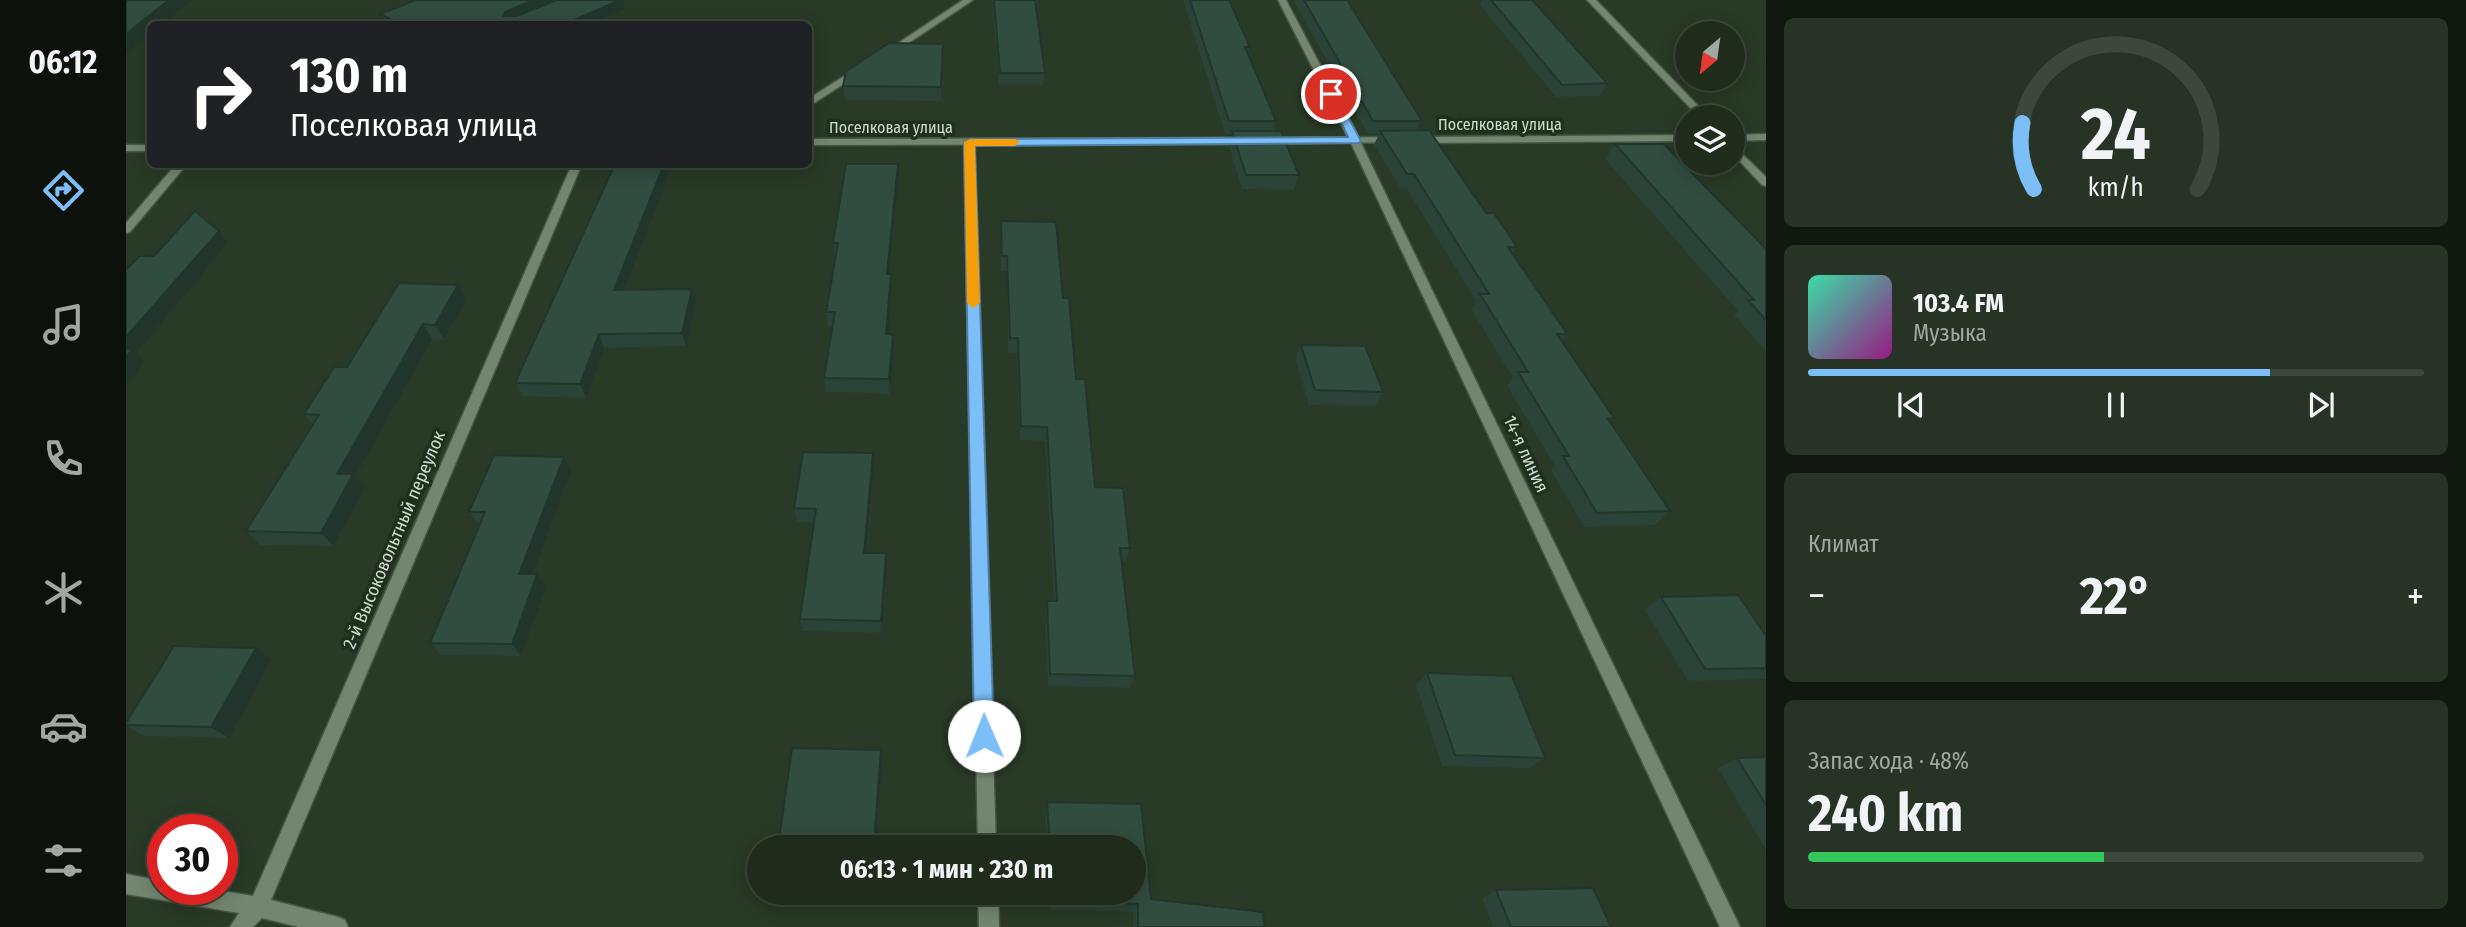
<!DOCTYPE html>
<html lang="ru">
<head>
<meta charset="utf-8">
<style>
  :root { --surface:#1f2c1c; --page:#273425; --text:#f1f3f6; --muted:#a1a7a3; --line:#3c483b; --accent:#7bbef8 }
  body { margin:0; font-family:"Fira Sans Condensed",sans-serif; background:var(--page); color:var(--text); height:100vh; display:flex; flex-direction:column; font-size:26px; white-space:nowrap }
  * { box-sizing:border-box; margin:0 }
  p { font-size:23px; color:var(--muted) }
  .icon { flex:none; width:38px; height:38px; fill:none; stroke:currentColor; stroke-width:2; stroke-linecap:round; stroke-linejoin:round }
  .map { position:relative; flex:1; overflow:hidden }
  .panel { display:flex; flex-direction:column; gap:18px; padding:18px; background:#11180f; width:700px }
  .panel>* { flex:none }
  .hud { position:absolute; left:21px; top:21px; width:665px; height:147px; border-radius:10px; box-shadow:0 4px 18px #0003,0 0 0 2px var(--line); background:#202124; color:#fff; overflow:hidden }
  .needle { width:46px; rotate:209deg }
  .fabs { position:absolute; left:1549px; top:21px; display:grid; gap:14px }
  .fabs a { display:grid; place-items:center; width:70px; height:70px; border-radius:50%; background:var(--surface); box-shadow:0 4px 18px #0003,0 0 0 2px var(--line); font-size:35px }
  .speed { position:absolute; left:21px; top:814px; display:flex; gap:14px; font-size:35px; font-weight:700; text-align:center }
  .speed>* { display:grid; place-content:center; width:91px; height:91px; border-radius:50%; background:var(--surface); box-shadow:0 4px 18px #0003,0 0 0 2px var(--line); line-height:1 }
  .speed .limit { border:10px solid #d22; background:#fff; color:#111 }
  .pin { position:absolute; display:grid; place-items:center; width:60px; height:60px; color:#fff; margin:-30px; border:4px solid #fff; border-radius:50%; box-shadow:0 2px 7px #0007 }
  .me { position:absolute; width:77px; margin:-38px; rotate:359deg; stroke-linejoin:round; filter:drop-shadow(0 0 5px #0008) }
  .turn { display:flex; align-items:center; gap:24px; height:147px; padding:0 28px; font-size:32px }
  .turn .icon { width:91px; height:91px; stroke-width:2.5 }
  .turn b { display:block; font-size:49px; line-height:60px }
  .big { font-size:52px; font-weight:700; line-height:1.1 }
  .panel .widget { flex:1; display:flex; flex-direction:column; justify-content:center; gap:10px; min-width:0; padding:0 24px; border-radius:10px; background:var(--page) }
  .panel .dial { align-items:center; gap:0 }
  .dial svg { height:182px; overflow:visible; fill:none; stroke:var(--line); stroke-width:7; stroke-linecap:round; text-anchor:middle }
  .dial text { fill:var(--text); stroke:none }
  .song { display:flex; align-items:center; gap:21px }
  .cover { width:84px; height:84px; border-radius:10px; background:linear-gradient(135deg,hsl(160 70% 55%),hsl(310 70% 35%)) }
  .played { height:7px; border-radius:4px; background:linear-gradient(90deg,var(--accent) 75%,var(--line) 75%) }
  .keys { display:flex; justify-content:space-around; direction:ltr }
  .heat { display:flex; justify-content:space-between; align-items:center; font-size:38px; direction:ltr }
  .charge { height:10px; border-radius:5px; background:linear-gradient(90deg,#34c759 48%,var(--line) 0) }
  .trip { position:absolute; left:621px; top:835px; width:399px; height:70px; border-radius:35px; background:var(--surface); box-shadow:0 4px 18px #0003,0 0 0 2px var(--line); font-weight:700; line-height:70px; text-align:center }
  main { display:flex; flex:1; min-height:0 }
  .tabs { display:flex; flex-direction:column; width:126px; justify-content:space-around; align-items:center; background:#0c120b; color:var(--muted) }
  .tabs .icon { width:49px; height:49px }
  .tabs .current { color:var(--accent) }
  .tabs b { font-size:32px; color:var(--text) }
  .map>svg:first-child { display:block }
</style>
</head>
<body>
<main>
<nav class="tabs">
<b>06:12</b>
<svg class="icon current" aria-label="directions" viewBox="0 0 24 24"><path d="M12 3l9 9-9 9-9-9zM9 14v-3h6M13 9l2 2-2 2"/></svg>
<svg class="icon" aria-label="music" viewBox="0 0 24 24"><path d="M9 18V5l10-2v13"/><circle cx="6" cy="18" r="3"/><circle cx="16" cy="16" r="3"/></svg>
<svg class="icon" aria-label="phone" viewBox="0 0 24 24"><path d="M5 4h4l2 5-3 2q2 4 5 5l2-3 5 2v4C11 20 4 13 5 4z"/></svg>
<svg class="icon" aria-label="climate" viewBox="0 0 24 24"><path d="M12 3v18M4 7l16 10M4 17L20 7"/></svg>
<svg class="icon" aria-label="car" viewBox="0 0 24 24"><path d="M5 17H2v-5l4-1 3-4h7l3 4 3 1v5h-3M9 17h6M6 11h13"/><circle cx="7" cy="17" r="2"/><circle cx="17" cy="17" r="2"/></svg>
<svg class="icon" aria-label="filters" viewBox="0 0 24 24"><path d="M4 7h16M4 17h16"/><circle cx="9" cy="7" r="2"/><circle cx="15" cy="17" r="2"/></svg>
</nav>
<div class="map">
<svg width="1640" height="927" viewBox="0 0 1640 927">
  <rect width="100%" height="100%" fill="#293a26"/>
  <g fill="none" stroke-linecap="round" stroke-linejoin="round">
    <defs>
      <g id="minor">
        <polygon points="837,0 847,0 763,56 756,54"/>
        <polygon points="1152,0 1160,0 1234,141 1614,927 1594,927 1224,141"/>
        <polygon points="1461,0 1470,0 1583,117 1573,117"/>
        <polygon points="731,68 739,70 682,107 682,99"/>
        <polygon points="843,139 848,142 870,847 852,847 838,142"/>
        <polygon points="1606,144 1640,177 1640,186 1636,185 1606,153"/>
        <polygon points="50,164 61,164 4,232 0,233 0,223"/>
        <polygon points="446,164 456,164 145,900 212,917 219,920 222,927 173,927 136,918 127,927 104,927 113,913 0,894 0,874 37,881 37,889 85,889 127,896"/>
        <polygon points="852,892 872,892 873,927 853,927"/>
      </g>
      <g id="tertiary">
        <polygon points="1640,134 1640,140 1606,141 1606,135"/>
        <polygon points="1561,135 1561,141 1293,143 1288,140 1293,137"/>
        <polygon points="1269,137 1273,138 1273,142 1142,144 1137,141 1142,138"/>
        <polygon points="682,139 1122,138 1127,141 1122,144 682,145"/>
        <rect x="0" y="145" width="24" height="6"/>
      </g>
    </defs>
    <use href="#minor" stroke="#475545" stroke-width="3"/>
    <use href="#tertiary" stroke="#475545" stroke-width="3"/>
    <use href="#minor" fill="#738770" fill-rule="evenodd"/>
    <use href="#tertiary" fill="#738770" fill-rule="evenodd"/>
  </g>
  <g fill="#2a4237">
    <polygon points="866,0 909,0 919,73 917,85 873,85"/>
    <polygon points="1057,0 1103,0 1124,47 1122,55 1150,121 1147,131 1173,175 1168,190 1116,189 1103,146 1106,134 1099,134"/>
    <polygon points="1167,0 1221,0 1296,121 1291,130 1360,213 1391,247 1387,254 1441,334 1436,341 1488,418 1484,422 1544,511 1529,525 1458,527 1425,470 1429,466 1381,386 1387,378 1345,309 1350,301 1281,189 1275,189 1248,145 1253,134 1242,134"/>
    <polygon points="1356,0 1406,0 1481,83 1474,96 1430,97 1354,5"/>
    <polygon points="499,9 465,24 260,24 254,14"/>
    <polygon points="817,44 815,101 719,100 717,86"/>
    <polygon points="1489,144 1640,249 1640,351 1608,315 1612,311 1479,159"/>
    <polygon points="543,175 499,290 570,302 560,346 478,348 460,398 396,396 389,383"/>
    <polygon points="773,179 764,274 765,274 766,289 762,334 767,335 768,349 764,394 700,392 698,378 706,326 702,326 700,312 709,257 707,243"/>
    <polygon points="875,221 937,298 969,487 1004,548 1000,561 996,561 1009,676 1004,688 922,686 919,614 921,601 928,601 919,441 894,440 891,353 882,353 881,271 875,271"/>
    <polygon points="332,285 340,299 318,339 306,339 229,477 239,488 207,546 134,545 120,531 187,425 178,414 221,367"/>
    <polygon points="1175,345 1257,392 1249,406 1183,405 1169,359"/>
    <polygon points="747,453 748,467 741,553 761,567 756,633 677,631 674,619 688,522 671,522 668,508"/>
    <polygon points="438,457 445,471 407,574 411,574 420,587 395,656 315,655 304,643 354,526 343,512"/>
    <polygon points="1535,597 1640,636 1640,679 1562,681 1519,610"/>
    <polygon points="145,660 103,738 18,736 0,726 0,723"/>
    <polygon points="1301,673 1419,758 1404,768 1316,766 1290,685"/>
    <polygon points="755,750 756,761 750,847 656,847 653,840"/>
    <polygon points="1640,757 1640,850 1592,768 1611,758"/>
    <polygon points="921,802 1015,804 1025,899 1137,912 1138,927 1007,927 1007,912 924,909 923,892 1008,892 1008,847 921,847 919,812"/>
    <polygon points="1370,890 1485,927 1367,927 1356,898"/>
  </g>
  <g fill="#22362d">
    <polygon points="43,0 66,0 36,24 24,24 24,34 0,54 0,34"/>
    <polygon points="407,0 433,0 383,22 378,16 379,12"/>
    <polygon points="494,0 497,0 499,9 465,24 439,24"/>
    <polygon points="538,164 540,164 543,175 493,304 488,290"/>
    <polygon points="772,164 773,179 762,288 761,274"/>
    <polygon points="93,231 102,243 10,353 19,362 0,385 0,337"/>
    <polygon points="765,274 766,289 761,349 760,334"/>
    <polygon points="332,285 340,299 318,339 309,325"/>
    <polygon points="566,289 570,302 560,346 556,333"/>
    <polygon points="297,324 306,339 229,477 239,488 207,546 195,533 211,474"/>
    <polygon points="473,334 478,348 460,398 454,384"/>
    <polygon points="767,335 768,349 764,394 763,379"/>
    <polygon points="747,453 748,467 739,566 738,553"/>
    <polygon points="438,457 445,471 402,587 393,574"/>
    <polygon points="760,553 761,567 756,633 755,621"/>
    <polygon points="411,574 420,587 395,656 386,644"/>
    <polygon points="130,648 145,660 103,738 85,727"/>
    <polygon points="755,750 756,761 750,847 749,847 748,842"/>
  </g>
  <g fill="#314d40" stroke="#22362d" stroke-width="2">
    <polygon points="0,0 43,0 0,34"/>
    <polygon points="290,0 407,0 379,12 378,16 391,16 431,0 494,0 439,24 274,24 254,14"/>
    <polygon points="868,0 909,0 919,73 874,73"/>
    <polygon points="1064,0 1103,0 1124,47 1119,47 1150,121 1103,121"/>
    <polygon points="1178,0 1221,0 1296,121 1247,121"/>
    <polygon points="1365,0 1406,0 1481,83 1436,85"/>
    <polygon points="763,43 817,44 815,87 717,86 720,71"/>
    <polygon points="1303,130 1360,213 1368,213 1391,247 1382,247 1441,334 1431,334 1488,418 1482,419 1544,511 1471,513 1437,456 1443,456 1392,372 1402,372 1354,294 1363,294 1288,174 1281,174 1254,131"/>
    <polygon points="1106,131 1155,131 1173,175 1120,175"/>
    <polygon points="1489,144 1538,144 1640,249 1640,320 1622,300 1628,300"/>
    <polygon points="489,164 538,164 488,290 566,289 556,333 473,334 454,384 389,383"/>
    <polygon points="720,164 772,164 761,274 765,274 760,334 767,335 763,379 698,378 709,312 700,312 712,243 707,243"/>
    <polygon points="69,211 93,231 0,337 0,270 14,256 28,256"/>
    <polygon points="875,221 930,222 937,298 943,298 950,379 959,379 969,487 997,488 1004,548 994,548 1009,676 924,674 921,601 931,601 921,427 895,426 892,338 884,338 881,256 876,256"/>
    <polygon points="273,283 332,285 309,325 297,324 211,474 227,474 195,533 120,531 193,415 178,414 208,367 221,367"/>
    <polygon points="1175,345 1239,346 1257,392 1189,390"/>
    <polygon points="0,349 7,349 0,357"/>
    <polygon points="677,452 747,453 738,553 760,553 755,621 674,619 690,509 668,508"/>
    <polygon points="368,455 438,457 393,574 411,574 386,644 304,643 359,512 343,512"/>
    <polygon points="1612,595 1640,636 1640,668 1579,669 1535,597"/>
    <polygon points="48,646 130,648 85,727 0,725 0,723"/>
    <polygon points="1301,673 1386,676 1419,758 1329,755"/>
    <polygon points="666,748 755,750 748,842 653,840"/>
    <polygon points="1640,757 1640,805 1611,758"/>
    <polygon points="921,802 1015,804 1025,899 1137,912 1138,927 1012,927 1012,904 927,901 926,892 1008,892 1008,847 924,847"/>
    <polygon points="1467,888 1485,927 1385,927 1370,890"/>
  </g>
  <polygon fill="#7bbef8" stroke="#507ca1" stroke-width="2" points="1201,91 1210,94 1235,141 1233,143 849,146 868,736 865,743 858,745 851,743 848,736 838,142 844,139 1222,137"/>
  <polygon fill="#f59e0b" points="844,139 889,139 894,142 889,146 849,146 854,303 847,308 841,303 838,142"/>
  <g text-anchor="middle" stroke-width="7" stroke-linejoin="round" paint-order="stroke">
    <g font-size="16" fill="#d1dcd0" stroke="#1f301d">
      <text x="1374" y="130">Поселковая улица</text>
      <text x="765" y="133">Поселковая улица</text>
    </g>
    <g font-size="18" fill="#d1dcd0" stroke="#1f301d">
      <text transform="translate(1400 454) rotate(65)" y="6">14-я линия</text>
      <text transform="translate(268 540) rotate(-67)" y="6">2-й Высоковольтный переулок</text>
    </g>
  </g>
</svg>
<div class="fabs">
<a><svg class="needle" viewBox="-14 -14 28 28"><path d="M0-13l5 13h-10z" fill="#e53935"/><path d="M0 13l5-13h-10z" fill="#a1a7a3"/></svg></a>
<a><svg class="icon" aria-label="layers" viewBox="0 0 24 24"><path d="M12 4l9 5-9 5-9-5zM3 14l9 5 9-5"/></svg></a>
</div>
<div class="speed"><div class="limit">30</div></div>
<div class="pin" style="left:1205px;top:94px;background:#d93025"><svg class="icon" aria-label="arrive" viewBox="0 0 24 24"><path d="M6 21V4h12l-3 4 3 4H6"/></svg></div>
<svg class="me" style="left:858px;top:736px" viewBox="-20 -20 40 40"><circle r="19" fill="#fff"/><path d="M0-13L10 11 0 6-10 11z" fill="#7bbef8"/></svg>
<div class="trip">06:13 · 1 мин · 230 m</div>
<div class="hud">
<div class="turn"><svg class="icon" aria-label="right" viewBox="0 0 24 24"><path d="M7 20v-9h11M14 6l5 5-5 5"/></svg><div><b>130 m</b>Поселковая улица</div></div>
</div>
</div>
<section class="panel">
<div class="widget dial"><svg viewBox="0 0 100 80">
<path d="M14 69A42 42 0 1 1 86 69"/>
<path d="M14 69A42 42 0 0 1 9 40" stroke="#7bbef8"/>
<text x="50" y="56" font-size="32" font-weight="700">24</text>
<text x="50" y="72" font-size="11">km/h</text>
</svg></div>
<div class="widget">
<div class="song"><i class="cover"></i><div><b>103.4 FM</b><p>Музыка</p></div></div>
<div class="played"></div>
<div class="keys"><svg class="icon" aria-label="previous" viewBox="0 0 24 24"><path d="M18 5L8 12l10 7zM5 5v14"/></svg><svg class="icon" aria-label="pause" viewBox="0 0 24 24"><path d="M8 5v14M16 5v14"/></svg><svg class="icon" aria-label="next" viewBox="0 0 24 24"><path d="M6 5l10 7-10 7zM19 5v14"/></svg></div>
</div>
<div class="widget"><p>Климат</p>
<div class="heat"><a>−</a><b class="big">22°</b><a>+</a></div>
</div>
<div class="widget"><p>Запас хода · 48%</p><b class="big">240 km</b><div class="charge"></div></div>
</section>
</main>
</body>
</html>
